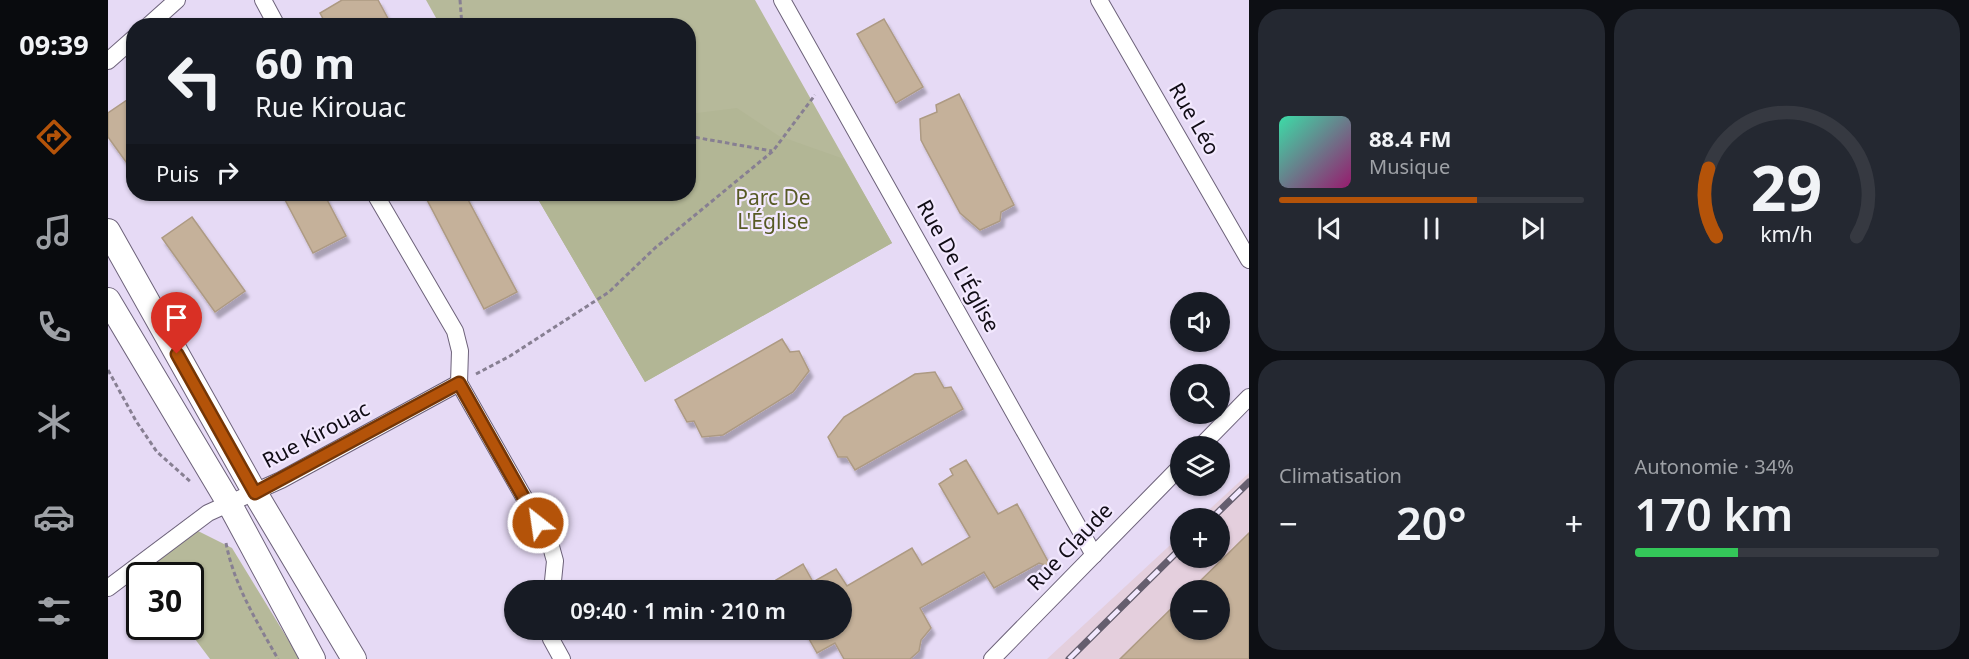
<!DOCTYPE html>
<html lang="fr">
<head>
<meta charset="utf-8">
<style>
  :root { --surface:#171b24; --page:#242831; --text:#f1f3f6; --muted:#9ea1a6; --line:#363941; --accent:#b45309 }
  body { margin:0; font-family:"Noto Sans",sans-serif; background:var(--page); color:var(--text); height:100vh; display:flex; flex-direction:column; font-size:22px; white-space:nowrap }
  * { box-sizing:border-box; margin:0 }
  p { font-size:20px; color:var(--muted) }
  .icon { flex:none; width:33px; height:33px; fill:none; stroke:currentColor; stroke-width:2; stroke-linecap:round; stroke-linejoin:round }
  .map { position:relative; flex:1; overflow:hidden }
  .panel { display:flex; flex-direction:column; gap:9px; padding:9px; background:#0d0f14; width:720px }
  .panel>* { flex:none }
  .top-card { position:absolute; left:18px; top:18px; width:570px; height:183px; border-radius:24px; box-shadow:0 2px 4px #0004; background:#171b24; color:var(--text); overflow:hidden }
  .controls { position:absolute; left:1062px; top:292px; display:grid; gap:12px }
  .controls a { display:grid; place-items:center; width:60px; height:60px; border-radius:50%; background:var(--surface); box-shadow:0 2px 4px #0004; font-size:30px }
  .speed { position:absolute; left:18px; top:562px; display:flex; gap:12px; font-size:30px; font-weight:700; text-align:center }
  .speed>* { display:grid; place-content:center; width:78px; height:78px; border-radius:50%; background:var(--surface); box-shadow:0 2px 4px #0004; line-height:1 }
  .speed .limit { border:3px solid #111; border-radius:9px; background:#fff; color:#111 }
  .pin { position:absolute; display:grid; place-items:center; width:51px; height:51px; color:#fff; margin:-62px -26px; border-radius:50% 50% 50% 0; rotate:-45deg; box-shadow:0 0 6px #0007 }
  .pin .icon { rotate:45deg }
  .me { position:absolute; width:66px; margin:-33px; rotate:330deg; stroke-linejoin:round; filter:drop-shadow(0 0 4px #0008) }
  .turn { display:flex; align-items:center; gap:21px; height:126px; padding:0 30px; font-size:27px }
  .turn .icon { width:78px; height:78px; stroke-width:2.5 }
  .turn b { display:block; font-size:42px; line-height:51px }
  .then { display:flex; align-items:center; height:57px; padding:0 30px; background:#0003; gap:12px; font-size:22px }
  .big { font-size:45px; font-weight:600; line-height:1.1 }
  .panel .tile { flex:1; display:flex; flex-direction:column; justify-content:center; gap:9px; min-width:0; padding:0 21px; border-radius:24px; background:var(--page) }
  .panel .dial { align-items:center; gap:0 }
  .dial svg { height:156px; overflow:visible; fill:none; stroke:var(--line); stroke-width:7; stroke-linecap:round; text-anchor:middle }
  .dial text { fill:var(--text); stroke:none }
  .song { display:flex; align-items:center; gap:18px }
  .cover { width:72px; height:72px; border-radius:9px; background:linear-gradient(135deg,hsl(160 70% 55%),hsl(320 70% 35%)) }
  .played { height:6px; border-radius:3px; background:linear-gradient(90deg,var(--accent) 65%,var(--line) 65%) }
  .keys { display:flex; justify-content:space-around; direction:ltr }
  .heat { display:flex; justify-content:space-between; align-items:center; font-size:33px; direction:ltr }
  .charge { height:9px; border-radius:4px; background:linear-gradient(90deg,#34c759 34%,var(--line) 0) }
  .panel .tiles { flex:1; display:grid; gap:9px; grid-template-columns:repeat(2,1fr) }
  .trip { position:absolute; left:396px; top:580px; width:348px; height:60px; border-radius:30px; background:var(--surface); box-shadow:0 2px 4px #0004; font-weight:600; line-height:60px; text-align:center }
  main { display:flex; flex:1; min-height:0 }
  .tab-bar { display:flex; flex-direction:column; width:108px; justify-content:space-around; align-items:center; background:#090b0e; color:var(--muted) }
  .tab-bar .icon { width:42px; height:42px }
  .tab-bar .selected { color:var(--accent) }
  .tab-bar b { font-size:27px; color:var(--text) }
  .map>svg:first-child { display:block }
</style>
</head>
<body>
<main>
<nav class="tab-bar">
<b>09:39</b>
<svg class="icon selected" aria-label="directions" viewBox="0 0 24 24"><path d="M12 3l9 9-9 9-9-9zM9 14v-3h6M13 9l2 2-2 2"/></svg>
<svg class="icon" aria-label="music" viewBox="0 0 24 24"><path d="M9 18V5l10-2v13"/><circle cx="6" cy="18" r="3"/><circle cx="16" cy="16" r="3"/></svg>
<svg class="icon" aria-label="phone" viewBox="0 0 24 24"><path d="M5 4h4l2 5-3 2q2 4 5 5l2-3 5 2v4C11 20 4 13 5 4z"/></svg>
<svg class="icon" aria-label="climate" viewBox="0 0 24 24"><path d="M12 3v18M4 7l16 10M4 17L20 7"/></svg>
<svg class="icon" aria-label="car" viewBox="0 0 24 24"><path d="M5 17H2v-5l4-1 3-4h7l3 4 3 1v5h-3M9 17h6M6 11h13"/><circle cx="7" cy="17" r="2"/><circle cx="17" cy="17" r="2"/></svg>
<svg class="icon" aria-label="filters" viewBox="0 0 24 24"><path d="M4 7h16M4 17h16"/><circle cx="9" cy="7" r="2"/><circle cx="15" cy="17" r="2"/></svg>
</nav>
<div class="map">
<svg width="1141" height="659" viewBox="0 0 1141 659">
  <defs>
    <filter id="shadow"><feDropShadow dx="3.5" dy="6" stdDeviation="1.5" flood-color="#0004"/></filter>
  </defs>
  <rect width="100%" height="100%" fill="#e6daf5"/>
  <path fill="#e4cfdd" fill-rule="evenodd" d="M1141,473v186h-202l133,-123v22h40v-39h-21zM1072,591h40v39h-40z"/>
  <g fill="#b6b99a">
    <polygon points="318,0 647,0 784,243 537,382 427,194 580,194 580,26 332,25"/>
    <polygon points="88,530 124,548 192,659 102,659 78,627 82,627 82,576 41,576 35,569"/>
  </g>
  <polygon fill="#b2b695" points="629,108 671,136 736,159 784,243 537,382 427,194 580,194 581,114"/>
  <g fill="#c5b19a" stroke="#ad9a83" stroke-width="1.5" filter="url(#shadow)">
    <polygon points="234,0 270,0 284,26 219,26 212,13"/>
    <polygon points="776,19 815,87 788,103 749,34"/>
    <polygon points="851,94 906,205 893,212 892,221 872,230 852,213 813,140 812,119 829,112 828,105"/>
    <polygon points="19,100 26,110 26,173 0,137 0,113"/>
    <polygon points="174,194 216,194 238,236 205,253"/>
    <polygon points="316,194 357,194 409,292 376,309"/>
    <polygon points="84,217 137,291 107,312 54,238"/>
    <polygon points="674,339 682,352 691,351 701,371 685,392 615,435 594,437 586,421 579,422 567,400"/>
    <polygon points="827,372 836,388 843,387 855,409 747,470 739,457 730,457 720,437 736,417 807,374"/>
    <polygon points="858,460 890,514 909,504 943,567 931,563 886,588 876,572 812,608 823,628 813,640 811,651 802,659 736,659 727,643 709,653 696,630 734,630 734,591 674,591 668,580 695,564 705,582 728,569 739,586 804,548 814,565 862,537 831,484 845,475 842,469"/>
    <polygon points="1141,533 1141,659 1012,659 1072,600 1072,630 1112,630 1112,591 1082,591"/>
  </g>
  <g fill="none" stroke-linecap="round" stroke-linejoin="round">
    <defs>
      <g id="street">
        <polyline points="155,0 169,26"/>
        <polyline points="674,0 986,555"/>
        <polyline points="991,0 1141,260"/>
        <polyline points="40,26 69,0"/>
        <polyline points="0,61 26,38"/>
        <polyline points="267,194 347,331 352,351 351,383 442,543 447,561 444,591"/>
        <polyline points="1092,447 1141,397"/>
        <polyline points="0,588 100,513 173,480 351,383"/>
        <polyline points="441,630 443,639 454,659"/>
        <polyline points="884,659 1072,467"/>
      </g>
      <g id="secondary">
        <polyline points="0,231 147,493 246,659"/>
        <polyline points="0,300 121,503 205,659"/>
      </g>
    </defs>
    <use href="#street" stroke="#6d627a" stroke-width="18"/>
    <use href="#secondary" stroke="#6d627a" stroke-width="26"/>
    <g stroke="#877f92" stroke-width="3" stroke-dasharray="4.5 3" stroke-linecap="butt">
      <polyline points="352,0 354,26"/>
      <polyline points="580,136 664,151"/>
      <polyline points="0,370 28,421 49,452 84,483"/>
      <polyline points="368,374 402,356 501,292 547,248 665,151 707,95"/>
      <path d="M118,543c8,42 31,79 52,116"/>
    </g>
    <use href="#street" stroke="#fff" stroke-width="16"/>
    <use href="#secondary" stroke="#fff" stroke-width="24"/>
    <defs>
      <g id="rail">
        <polyline points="1103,519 1141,482"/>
        <polyline points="961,659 1072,549"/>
      </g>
    </defs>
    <use href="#rail" stroke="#655e6e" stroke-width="7"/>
    <use href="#rail" stroke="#f2e8fe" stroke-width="4.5" stroke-dasharray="14" stroke-linecap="butt"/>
  </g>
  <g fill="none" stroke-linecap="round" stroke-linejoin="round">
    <defs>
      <polyline id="route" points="69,354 147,493 351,383 430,523"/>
    </defs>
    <use href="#route" stroke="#753606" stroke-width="15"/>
    <use href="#route" stroke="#b45309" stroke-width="10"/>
  </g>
  <g text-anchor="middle" stroke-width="4.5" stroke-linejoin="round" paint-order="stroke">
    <g font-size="21" fill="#100c15" stroke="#f2e8fe">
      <text transform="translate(1086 119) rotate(60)" y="7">Rue Léo</text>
      <text transform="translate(850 266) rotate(61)" y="7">Rue De L'Église</text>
      <text transform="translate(208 435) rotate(-28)" y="7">Rue Kirouac</text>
      <text transform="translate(962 547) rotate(-46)" y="7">Rue Claude</text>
    </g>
    <g font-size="21" fill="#575a25" stroke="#f2e8fe">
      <text x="665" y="205">Parc De<tspan x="665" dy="24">L'Église</tspan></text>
    </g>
  </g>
</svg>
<div class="controls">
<a><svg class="icon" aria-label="sound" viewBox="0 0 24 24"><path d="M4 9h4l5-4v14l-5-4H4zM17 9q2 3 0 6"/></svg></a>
<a><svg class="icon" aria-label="search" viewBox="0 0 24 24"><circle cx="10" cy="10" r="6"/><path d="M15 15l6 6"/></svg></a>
<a><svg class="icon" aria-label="layers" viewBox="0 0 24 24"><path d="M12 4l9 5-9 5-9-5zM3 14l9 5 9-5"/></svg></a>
<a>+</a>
<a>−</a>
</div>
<div class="speed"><div class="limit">30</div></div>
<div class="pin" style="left:69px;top:354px;background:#d93025"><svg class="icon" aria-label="arrive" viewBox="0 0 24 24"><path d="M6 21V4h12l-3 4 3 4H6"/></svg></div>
<svg class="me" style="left:430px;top:523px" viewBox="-20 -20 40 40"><circle r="17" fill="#b45309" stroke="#fff" stroke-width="3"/><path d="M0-11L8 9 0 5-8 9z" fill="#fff"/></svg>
<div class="trip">09:40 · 1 min · 210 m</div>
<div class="top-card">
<div class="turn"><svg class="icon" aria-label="left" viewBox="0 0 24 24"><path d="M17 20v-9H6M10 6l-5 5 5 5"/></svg><div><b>60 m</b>Rue Kirouac</div></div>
<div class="then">Puis<svg class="icon" aria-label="right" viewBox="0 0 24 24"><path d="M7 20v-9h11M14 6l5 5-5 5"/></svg></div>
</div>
</div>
<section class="panel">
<div class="tiles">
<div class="tile">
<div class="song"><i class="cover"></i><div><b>88.4 FM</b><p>Musique</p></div></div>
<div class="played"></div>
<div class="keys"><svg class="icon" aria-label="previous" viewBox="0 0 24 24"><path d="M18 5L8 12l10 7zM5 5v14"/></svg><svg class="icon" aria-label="pause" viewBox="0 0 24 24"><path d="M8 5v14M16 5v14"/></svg><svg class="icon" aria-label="next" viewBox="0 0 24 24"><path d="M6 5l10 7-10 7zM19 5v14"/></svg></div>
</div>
<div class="tile dial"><svg viewBox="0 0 100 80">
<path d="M14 69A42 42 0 1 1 86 69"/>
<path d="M14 69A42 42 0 0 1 10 34" stroke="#b45309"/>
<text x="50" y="56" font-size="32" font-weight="700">29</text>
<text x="50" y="72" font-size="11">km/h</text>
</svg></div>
<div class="tile"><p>Climatisation</p>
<div class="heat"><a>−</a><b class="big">20°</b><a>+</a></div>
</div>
<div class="tile"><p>Autonomie · 34%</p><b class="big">170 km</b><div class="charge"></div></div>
</div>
</section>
</main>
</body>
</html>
